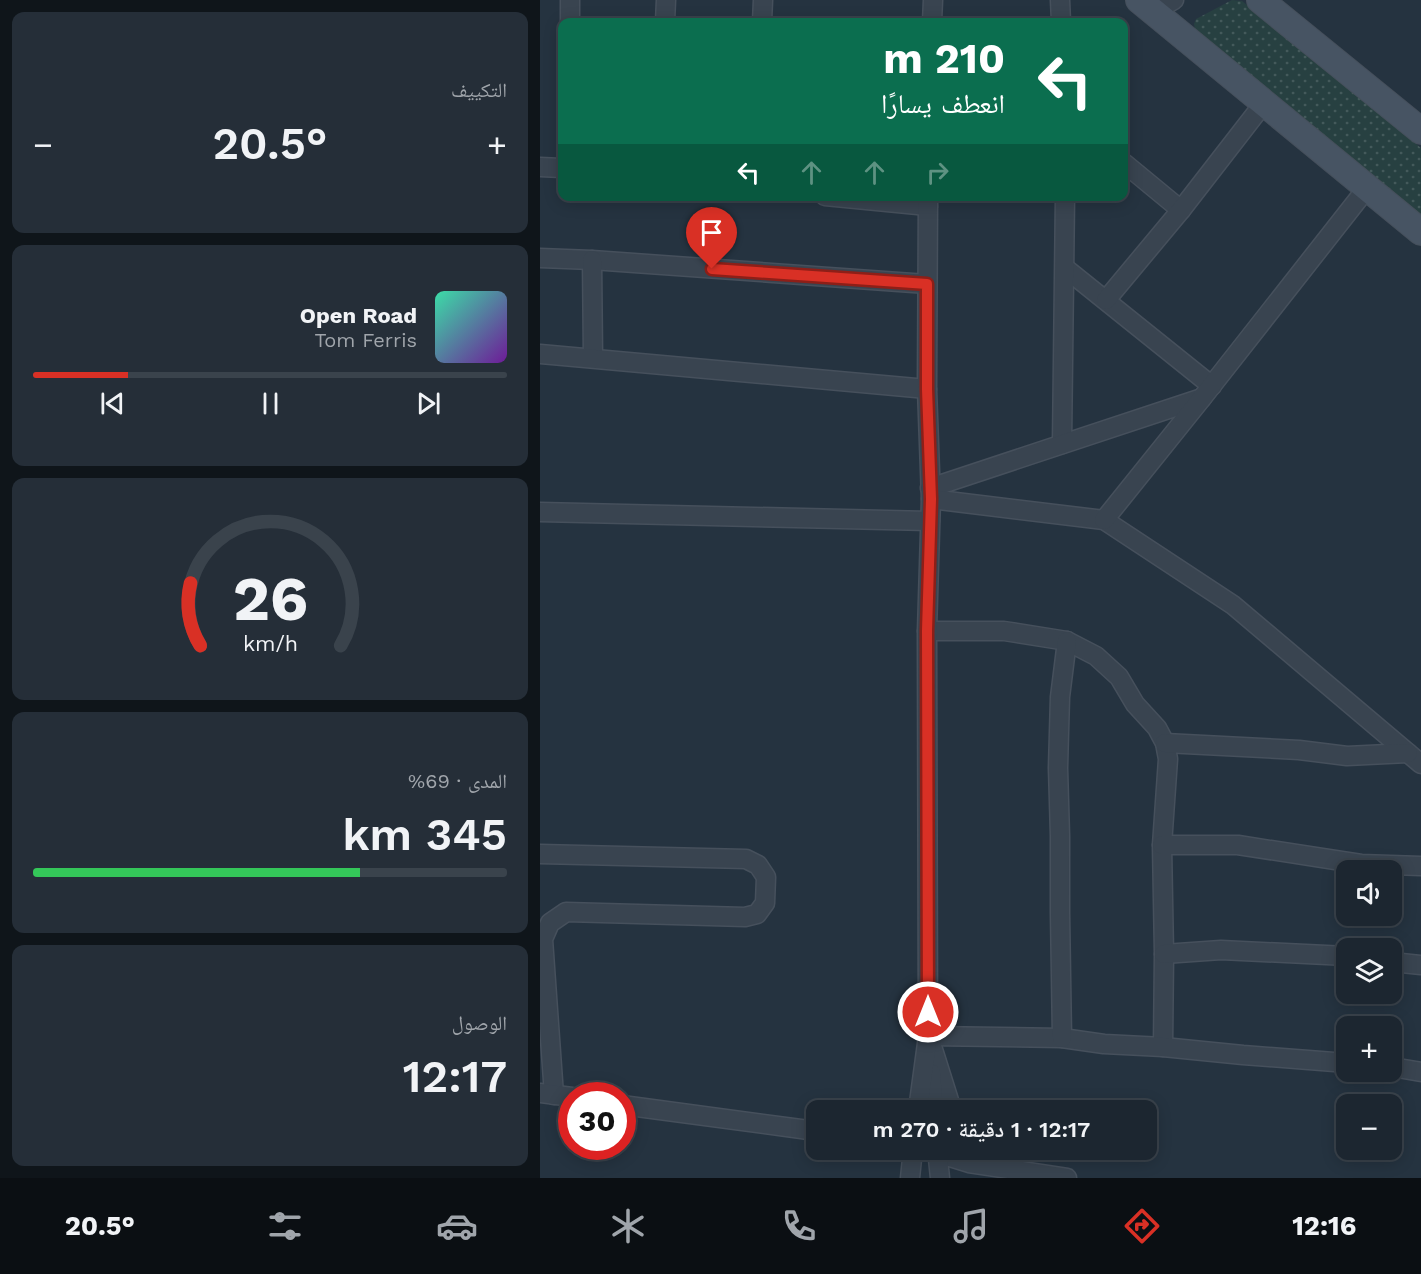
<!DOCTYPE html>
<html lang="ar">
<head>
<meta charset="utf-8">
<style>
  :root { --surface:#1c2630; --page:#252e38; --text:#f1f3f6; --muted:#a0a5ab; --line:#3a434c; --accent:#d93025 }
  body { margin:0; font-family:"Work Sans","Noto Naskh Arabic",sans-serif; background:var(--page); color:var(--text); direction:rtl; height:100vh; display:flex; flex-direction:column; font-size:22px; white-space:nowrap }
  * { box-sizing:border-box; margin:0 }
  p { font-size:20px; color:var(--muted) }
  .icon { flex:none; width:33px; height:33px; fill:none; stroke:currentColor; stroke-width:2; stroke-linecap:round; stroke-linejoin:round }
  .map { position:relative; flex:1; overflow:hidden; direction:ltr }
  .panel { display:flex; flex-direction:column; gap:12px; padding:12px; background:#0f151a; width:540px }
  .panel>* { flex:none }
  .banner { position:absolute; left:18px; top:18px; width:570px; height:183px; border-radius:12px; box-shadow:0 3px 15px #0003,0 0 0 2px var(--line); direction:rtl; background:#0b6e4f; color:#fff; overflow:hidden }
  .controls { position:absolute; left:796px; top:860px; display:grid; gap:12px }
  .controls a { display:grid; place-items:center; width:66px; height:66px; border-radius:12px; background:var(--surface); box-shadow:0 3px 15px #0003,0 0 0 2px var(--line); font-size:30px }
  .speed { position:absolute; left:18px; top:1082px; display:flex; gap:12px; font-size:30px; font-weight:700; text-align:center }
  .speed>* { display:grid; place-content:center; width:78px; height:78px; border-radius:50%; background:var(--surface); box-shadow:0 3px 15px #0003,0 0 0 2px var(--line); line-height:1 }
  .speed .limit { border:9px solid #d22; background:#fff; color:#111 }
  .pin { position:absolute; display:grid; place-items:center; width:51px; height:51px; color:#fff; margin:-62px -26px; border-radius:50% 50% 50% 0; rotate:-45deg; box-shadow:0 0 6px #0007 }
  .pin .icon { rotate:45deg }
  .me { position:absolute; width:66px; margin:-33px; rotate:0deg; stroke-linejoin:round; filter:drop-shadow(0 0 4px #0008) }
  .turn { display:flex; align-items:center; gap:21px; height:126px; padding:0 24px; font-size:27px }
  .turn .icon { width:78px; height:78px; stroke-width:2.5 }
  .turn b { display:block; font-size:42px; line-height:51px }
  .lanes { display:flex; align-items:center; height:57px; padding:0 24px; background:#0003; justify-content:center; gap:30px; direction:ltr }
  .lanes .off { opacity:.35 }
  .big { font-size:45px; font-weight:600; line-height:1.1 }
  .panel .card { flex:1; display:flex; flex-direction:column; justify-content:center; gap:9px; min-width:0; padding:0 21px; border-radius:12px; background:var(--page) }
  .panel .dial { align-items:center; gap:0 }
  .dial svg { height:156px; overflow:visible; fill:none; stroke:var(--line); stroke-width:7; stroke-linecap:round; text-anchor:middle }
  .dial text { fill:var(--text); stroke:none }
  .song { display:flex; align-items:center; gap:18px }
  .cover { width:72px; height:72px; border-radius:9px; background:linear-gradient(135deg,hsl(160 70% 55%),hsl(280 70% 35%)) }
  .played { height:6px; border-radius:3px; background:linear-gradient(90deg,var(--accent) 20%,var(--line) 20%) }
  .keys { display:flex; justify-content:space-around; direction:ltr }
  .heat { display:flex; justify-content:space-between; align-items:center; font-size:33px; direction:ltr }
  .charge { height:9px; border-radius:4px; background:linear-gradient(90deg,#34c759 69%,var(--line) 0) }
  .trip { position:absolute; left:266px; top:1100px; width:351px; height:60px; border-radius:12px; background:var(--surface); box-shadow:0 3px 15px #0003,0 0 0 2px var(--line); font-weight:600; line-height:60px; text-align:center; direction:rtl }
  .tabs { display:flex; height:96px; justify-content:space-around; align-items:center; background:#0b0f13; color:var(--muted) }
  .tabs .icon { width:42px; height:42px }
  .tabs .current { color:var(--accent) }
  .tabs b { font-size:27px; color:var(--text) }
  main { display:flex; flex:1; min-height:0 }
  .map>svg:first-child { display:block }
</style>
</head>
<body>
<main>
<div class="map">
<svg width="881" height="1178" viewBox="0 0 881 1178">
  <defs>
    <pattern id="grass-dots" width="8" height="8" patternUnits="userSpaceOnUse" patternTransform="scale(1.5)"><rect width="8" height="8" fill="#274041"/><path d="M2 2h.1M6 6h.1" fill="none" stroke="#445a5b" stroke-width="1.8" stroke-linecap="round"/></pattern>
  </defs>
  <rect width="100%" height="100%" fill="#253340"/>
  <polygon fill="url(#grass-dots)" points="692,0 702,1 881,148 881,215 655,29 654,24 656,19"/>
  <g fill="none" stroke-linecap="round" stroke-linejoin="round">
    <defs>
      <g id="street">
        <polyline points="520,0 521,22"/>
        <polyline points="613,12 634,0"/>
        <polyline points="30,22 30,0"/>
        <polyline points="125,22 126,0"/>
        <polyline points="222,22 223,0"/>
        <polyline points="392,22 393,0"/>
        <polyline points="584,163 641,210"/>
        <polyline points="0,167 22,168"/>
        <polyline points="285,196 388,206"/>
        <polyline points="0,258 52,260 387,284"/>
        <polyline points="52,260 53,358"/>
        <polyline points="525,268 672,386"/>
        <polyline points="566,300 641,210 724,103"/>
        <polyline points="0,354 387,389"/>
        <polyline points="522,444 525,196"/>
        <polyline points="390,488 662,398"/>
        <polyline points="391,499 564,520 693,605 881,764"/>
        <polyline points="0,512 390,521"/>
        <polyline points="564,520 662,398 827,188"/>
        <polyline points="387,631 464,631 527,641 556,656 579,677 595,704 617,728 625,743 628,759 622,845 624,954 623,1047"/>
        <polyline points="625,743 759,750 807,756 868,753"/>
        <polyline points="622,845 698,845 821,864 881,866"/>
        <polyline points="0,854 206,859 218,865 226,877 225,903 217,914 205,917 26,912 10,923 3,939 14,1095"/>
        <polyline points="624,954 681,950 807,956"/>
        <polyline points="852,962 881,965"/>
        <polyline points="388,1036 522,1038 564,1044 623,1047 703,1055 807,1063"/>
        <polyline points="522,1038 520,913 520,836 518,768 520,697 527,641"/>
        <polyline points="390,1040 412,1110"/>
        <polyline points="852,1067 881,1072"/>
        <polyline points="391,1073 394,1110"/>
        <polyline points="0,1093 32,1097"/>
        <polyline points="82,1105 276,1131"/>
        <polyline points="378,1110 388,1036 387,631 391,499 387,389 388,196"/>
        <polyline points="384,1149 429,1163 527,1178"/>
        <polyline points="397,1149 400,1178"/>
        <polyline points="370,1178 373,1149"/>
      </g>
      <g id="secondary">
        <polyline points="599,0 881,232"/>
        <polyline points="720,0 881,131"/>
      </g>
    </defs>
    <use href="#street" stroke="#46505c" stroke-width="21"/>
    <use href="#secondary" stroke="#46505c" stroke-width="28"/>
    <use href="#street" stroke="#394450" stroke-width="18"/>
    <use href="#secondary" stroke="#475463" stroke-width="26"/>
  </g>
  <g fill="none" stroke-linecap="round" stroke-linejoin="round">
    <defs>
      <polyline id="route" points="172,269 387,284 387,389 391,499 387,631 388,1012"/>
    </defs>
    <use href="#route" stroke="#8d1f18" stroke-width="15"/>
    <use href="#route" stroke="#d93025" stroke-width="10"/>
  </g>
</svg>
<div class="controls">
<a><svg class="icon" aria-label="sound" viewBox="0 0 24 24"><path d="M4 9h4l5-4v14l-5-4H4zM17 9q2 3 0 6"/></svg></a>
<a><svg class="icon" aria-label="layers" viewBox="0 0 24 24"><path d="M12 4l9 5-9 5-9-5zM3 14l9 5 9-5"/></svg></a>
<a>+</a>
<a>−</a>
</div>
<div class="speed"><div class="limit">30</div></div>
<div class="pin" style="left:172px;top:269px;background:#d93025"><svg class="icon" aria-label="arrive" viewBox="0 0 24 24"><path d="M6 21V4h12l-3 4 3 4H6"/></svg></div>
<svg class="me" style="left:388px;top:1012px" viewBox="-20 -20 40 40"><circle r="17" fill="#d93025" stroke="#fff" stroke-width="3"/><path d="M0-11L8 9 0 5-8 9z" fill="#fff"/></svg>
<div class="trip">12:17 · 1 دقيقة · 270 m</div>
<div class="banner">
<div class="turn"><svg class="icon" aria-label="left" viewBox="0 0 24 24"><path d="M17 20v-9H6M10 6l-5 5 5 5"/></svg><div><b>210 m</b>انعطف يسارًا</div></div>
<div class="lanes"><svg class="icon" aria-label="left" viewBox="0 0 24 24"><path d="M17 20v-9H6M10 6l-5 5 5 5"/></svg><svg class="icon off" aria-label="ahead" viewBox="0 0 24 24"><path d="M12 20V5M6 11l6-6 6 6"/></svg><svg class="icon off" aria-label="ahead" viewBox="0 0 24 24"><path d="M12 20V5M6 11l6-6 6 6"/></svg><svg class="icon off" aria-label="right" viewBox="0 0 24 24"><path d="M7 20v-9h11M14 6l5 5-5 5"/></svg></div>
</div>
</div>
<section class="panel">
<div class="card"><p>التكييف</p>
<div class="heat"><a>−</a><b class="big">20.5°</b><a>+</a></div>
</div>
<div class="card">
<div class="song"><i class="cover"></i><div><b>Open Road</b><p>Tom Ferris</p></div></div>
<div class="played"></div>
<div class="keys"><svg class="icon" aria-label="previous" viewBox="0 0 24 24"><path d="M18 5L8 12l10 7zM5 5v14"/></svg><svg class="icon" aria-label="pause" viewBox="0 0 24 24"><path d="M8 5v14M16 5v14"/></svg><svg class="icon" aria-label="next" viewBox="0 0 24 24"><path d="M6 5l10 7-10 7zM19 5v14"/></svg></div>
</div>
<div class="card dial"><svg viewBox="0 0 100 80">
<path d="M14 69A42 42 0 1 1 86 69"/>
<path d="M14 69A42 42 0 0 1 9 37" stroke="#d93025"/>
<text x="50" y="56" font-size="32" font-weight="700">26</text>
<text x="50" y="72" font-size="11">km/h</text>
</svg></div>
<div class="card"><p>المدى · 69%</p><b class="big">345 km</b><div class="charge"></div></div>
<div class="card"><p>الوصول</p><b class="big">12:17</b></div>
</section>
</main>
<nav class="tabs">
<b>12:16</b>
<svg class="icon current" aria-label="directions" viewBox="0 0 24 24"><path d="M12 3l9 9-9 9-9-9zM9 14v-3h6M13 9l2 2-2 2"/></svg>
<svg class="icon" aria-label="music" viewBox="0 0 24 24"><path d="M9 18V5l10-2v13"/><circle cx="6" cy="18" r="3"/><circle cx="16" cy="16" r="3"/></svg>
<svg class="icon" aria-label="phone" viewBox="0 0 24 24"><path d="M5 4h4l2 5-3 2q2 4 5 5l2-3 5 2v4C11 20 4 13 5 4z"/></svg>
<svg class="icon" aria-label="climate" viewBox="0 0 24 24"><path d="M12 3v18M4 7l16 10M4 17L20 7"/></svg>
<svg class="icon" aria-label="car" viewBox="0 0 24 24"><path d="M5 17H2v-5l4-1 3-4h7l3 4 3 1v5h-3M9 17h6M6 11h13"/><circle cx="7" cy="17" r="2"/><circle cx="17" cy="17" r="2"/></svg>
<svg class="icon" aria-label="filters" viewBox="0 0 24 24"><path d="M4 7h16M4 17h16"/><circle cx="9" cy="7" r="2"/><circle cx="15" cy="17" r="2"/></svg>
<b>20.5°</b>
</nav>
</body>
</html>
